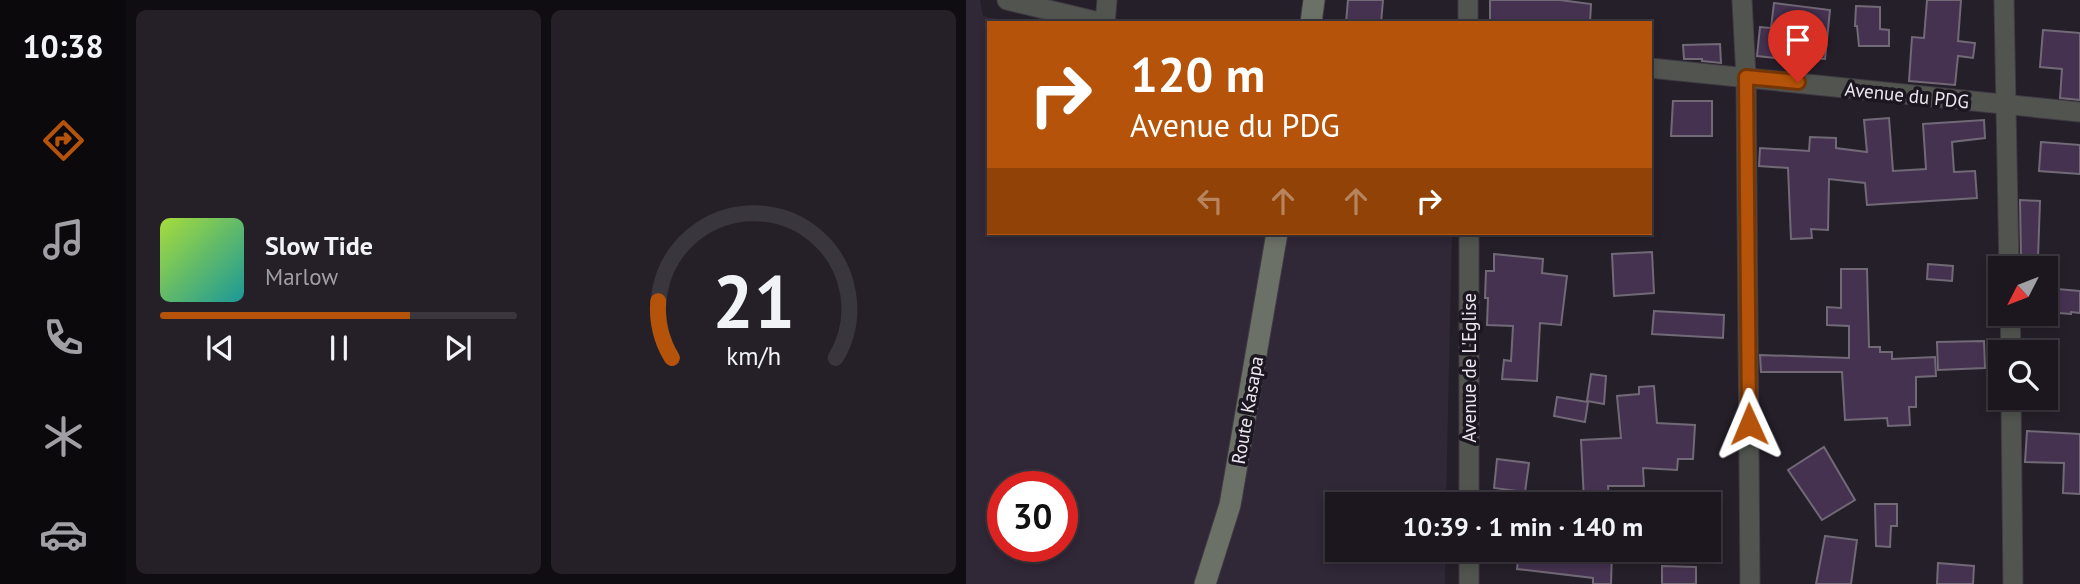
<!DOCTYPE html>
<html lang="en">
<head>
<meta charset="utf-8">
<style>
  :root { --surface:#1c171f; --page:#252028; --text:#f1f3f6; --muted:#a09fa4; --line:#3a363d; --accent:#b45309 }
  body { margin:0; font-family:"PT Sans",sans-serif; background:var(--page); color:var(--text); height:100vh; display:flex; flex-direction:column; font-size:26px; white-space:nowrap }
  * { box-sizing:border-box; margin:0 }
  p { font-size:23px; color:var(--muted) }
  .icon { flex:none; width:38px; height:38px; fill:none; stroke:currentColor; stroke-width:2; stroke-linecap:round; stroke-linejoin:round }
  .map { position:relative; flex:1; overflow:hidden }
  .side { display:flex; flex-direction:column; gap:10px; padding:10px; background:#0f0d11; width:840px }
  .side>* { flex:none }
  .guide { position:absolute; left:21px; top:21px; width:665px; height:214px; border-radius:0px; box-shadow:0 4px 10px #0003,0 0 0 2px var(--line); background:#b45309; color:#fff; overflow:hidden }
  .needle { width:46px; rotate:228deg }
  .buttons { position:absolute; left:1022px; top:256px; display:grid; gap:14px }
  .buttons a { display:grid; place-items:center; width:70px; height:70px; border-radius:0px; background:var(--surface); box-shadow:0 4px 10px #0003,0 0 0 2px var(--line); font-size:35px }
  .speed { position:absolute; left:21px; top:471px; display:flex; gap:14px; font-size:35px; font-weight:700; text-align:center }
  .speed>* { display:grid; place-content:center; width:91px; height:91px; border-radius:50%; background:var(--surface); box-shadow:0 4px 10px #0003,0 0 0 2px var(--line); line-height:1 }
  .speed .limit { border:10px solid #d22; background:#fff; color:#111 }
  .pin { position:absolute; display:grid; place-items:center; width:60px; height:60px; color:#fff; margin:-72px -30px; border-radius:50% 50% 50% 0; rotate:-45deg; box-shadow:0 0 7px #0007 }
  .pin .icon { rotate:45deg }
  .me { position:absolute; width:77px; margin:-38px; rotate:359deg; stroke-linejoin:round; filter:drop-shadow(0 0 5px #0008) }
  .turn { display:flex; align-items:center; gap:24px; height:147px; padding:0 28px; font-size:32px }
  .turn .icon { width:91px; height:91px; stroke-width:2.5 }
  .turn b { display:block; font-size:49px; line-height:60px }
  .lanes { display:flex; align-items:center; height:66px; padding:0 28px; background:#0003; justify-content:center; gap:35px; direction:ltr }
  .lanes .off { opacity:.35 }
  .side .widget { flex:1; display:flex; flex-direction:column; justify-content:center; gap:10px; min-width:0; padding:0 24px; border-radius:10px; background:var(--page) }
  .side .dial { align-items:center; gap:0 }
  .dial svg { height:182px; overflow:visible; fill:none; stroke:var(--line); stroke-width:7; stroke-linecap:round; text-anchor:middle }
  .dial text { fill:var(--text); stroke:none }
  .song { display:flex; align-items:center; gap:21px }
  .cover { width:84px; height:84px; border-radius:10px; background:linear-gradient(135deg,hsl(80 70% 55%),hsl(180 70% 35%)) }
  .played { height:7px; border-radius:4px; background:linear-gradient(90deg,var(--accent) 70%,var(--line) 70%) }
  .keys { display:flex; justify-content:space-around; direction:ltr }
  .side .tiles { flex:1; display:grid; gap:10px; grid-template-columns:repeat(2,1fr) }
  .trip { position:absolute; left:359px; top:492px; width:396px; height:70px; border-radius:0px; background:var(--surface); box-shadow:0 4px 10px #0003,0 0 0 2px var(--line); font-weight:800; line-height:70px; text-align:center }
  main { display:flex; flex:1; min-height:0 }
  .tabs { display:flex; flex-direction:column; width:126px; justify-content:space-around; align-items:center; background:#0b090c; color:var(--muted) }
  .tabs .icon { width:49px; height:49px }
  .tabs .active { color:var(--accent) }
  .tabs b { font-size:32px; color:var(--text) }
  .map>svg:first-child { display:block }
</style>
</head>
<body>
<main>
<nav class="tabs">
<b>10:38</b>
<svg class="icon active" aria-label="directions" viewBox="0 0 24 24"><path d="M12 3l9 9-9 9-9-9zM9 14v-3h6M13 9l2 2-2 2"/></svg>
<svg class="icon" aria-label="music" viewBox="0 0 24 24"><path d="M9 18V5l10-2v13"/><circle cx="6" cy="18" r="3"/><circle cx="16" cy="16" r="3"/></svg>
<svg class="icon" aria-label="phone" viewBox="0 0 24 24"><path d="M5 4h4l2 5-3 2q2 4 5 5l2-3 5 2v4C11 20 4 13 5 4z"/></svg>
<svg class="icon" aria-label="climate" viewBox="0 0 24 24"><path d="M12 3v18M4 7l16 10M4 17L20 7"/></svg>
<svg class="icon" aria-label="car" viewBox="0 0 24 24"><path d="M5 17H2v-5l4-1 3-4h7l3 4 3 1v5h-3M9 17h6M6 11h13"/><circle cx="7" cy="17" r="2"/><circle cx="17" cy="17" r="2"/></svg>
</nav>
<section class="side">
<div class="tiles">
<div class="widget">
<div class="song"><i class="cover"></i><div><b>Slow Tide</b><p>Marlow</p></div></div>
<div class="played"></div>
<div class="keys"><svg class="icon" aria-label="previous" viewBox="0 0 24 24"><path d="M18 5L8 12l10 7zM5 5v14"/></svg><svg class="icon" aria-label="pause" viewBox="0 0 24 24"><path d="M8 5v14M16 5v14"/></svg><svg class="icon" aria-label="next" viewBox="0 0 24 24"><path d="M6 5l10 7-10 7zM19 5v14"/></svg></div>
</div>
<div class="widget dial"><svg viewBox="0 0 100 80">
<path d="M14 69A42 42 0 1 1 86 69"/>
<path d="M14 69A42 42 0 0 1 8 44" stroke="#b45309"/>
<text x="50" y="56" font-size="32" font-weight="700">21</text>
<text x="50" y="72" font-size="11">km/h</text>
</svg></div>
</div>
</section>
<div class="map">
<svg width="1114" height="584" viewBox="0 0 1114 584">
  <rect width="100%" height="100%" fill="#251f29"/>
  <path fill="#302737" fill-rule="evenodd" d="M0,0h14l3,16 36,7h-30v210h463l-6,271h-109v46h108v34h-479zM37,486h59v60h-59z"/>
  <g fill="#453251" stroke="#716976" stroke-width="2">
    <polygon points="382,0 417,0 415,23 380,23"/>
    <polygon points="524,0 594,0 625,4 624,23 524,23"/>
    <polygon points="961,0 995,0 992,41 1009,43 1007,58 992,56 989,85 943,81 946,37 958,38"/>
    <polygon points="808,3 864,10 859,59 827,56 827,60 791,56 794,27 805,28"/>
    <polygon points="890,6 914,7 914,29 923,30 923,46 893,46 891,26 889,26"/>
    <polygon points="1077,30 1114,33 1114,100 1094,98 1096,69 1074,67"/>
    <polygon points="754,44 755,63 736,61 736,59 718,59 717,45"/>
    <polygon points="707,101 746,101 746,136 705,136"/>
    <polygon points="923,118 927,171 960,169 957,124 1018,120 1019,138 986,142 988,172 1009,171 1011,198 901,205 899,183 863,179 862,230 845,229 846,238 825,239 822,168 793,166 794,148 843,151 844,137 870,138 870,148 901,152 898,120"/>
    <polygon points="1075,142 1114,145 1114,174 1073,171"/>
    <polygon points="1054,200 1074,201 1072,258 1055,258"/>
    <polygon points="686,252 688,293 648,296 646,254"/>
    <polygon points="528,254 577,259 576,273 601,276 595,325 574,323 571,381 536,379 538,360 545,361 547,326 521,325 522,298 519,298 520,271 528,271"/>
    <polygon points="962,264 987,266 986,281 961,279"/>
    <polygon points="875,269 901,269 903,347 914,347 914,352 926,352 926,359 969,357 970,376 950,377 950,407 943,407 944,425 922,426 921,418 879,420 876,372 795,372 794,355 883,358 883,326 861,325 861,307 875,308"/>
    <polygon points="1080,288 1114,291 1114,313 1105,312 1105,314 1080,312"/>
    <polygon points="688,311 758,315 757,338 686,334"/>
    <polygon points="1018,341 1019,368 972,370 971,342"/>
    <polygon points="625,374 640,376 638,404 621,401"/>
    <polygon points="688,386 691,423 729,425 727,459 712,459 711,470 677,468 678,486 642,486 643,500 618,501 615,440 655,438 651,396 673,394 673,387"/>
    <polygon points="591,397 622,402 619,422 588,416"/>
    <polygon points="1061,431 1114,434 1114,494 1097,493 1098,463 1059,462"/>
    <polygon points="858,447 889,500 856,520 822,470"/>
    <polygon points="531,459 563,463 559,492 528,488"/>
    <polygon points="909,504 931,504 931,526 925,526 924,547 910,546"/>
    <polygon points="859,536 891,540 885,584 850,584"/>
    <polygon points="553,550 646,550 645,584 627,584 627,578 551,569"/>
    <polygon points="972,563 1008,566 1007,584 971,584"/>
    <polygon points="696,566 730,567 730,584 696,584"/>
  </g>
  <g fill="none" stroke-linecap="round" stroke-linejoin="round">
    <defs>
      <g id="minor">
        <polyline points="41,0 137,23"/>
        <polyline points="776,0 780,77 784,584"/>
        <polyline points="1038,0 1043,268"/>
        <polyline points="139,23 141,0"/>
        <polyline points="502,23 502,0"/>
        <polyline points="684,68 1114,112"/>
        <polyline points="503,233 503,504"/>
        <polyline points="1044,313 1045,352"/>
        <polyline points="1045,397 1047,584"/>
        <polyline points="503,584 503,550"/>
      </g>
      <g id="secondary">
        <polyline points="345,23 348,0"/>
        <polyline points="239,584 264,505 311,233"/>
      </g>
    </defs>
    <use href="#minor" stroke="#413b45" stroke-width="21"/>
    <use href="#secondary" stroke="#413b45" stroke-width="23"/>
    <use href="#minor" stroke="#52554f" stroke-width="19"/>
    <use href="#secondary" stroke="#6c7168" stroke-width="21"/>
  </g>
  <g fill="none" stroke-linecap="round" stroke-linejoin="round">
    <defs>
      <polyline id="route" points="783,424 780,77 832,82"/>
    </defs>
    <use href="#route" stroke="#753606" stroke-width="18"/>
    <use href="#route" stroke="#b45309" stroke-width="12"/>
  </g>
  <g text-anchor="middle" stroke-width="7" stroke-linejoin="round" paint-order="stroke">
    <g font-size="19" fill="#ebe7ee" stroke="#1c1620">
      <text transform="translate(941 95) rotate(6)" y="7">Avenue du PDG</text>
      <text transform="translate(503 368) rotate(-90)" y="7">Avenue de L'Eglise</text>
      <text transform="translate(281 410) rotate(-80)" y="7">Route Kasapa</text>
    </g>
  </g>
</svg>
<div class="buttons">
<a><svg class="needle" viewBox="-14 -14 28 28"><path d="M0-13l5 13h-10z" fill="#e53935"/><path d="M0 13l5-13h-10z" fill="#a09fa4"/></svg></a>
<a><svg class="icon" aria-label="search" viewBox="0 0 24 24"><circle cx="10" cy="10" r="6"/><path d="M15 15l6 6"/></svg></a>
</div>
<div class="speed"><div class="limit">30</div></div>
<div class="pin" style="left:832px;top:82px;background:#d93025"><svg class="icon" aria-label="arrive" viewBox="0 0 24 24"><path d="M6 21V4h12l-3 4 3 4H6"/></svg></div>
<svg class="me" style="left:783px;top:424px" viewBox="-20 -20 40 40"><path d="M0-17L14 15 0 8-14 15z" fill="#b45309" stroke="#fff" stroke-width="4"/></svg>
<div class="trip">10:39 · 1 min · 140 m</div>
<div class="guide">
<div class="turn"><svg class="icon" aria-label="right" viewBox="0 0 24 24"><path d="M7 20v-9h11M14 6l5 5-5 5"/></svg><div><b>120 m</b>Avenue du PDG</div></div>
<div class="lanes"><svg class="icon off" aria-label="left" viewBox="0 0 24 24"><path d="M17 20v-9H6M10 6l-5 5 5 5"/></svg><svg class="icon off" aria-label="ahead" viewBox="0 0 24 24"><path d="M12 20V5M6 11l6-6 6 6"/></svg><svg class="icon off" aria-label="ahead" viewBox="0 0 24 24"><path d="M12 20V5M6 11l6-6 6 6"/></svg><svg class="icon" aria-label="right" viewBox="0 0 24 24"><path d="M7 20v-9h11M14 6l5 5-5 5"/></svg></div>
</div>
</div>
</main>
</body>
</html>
